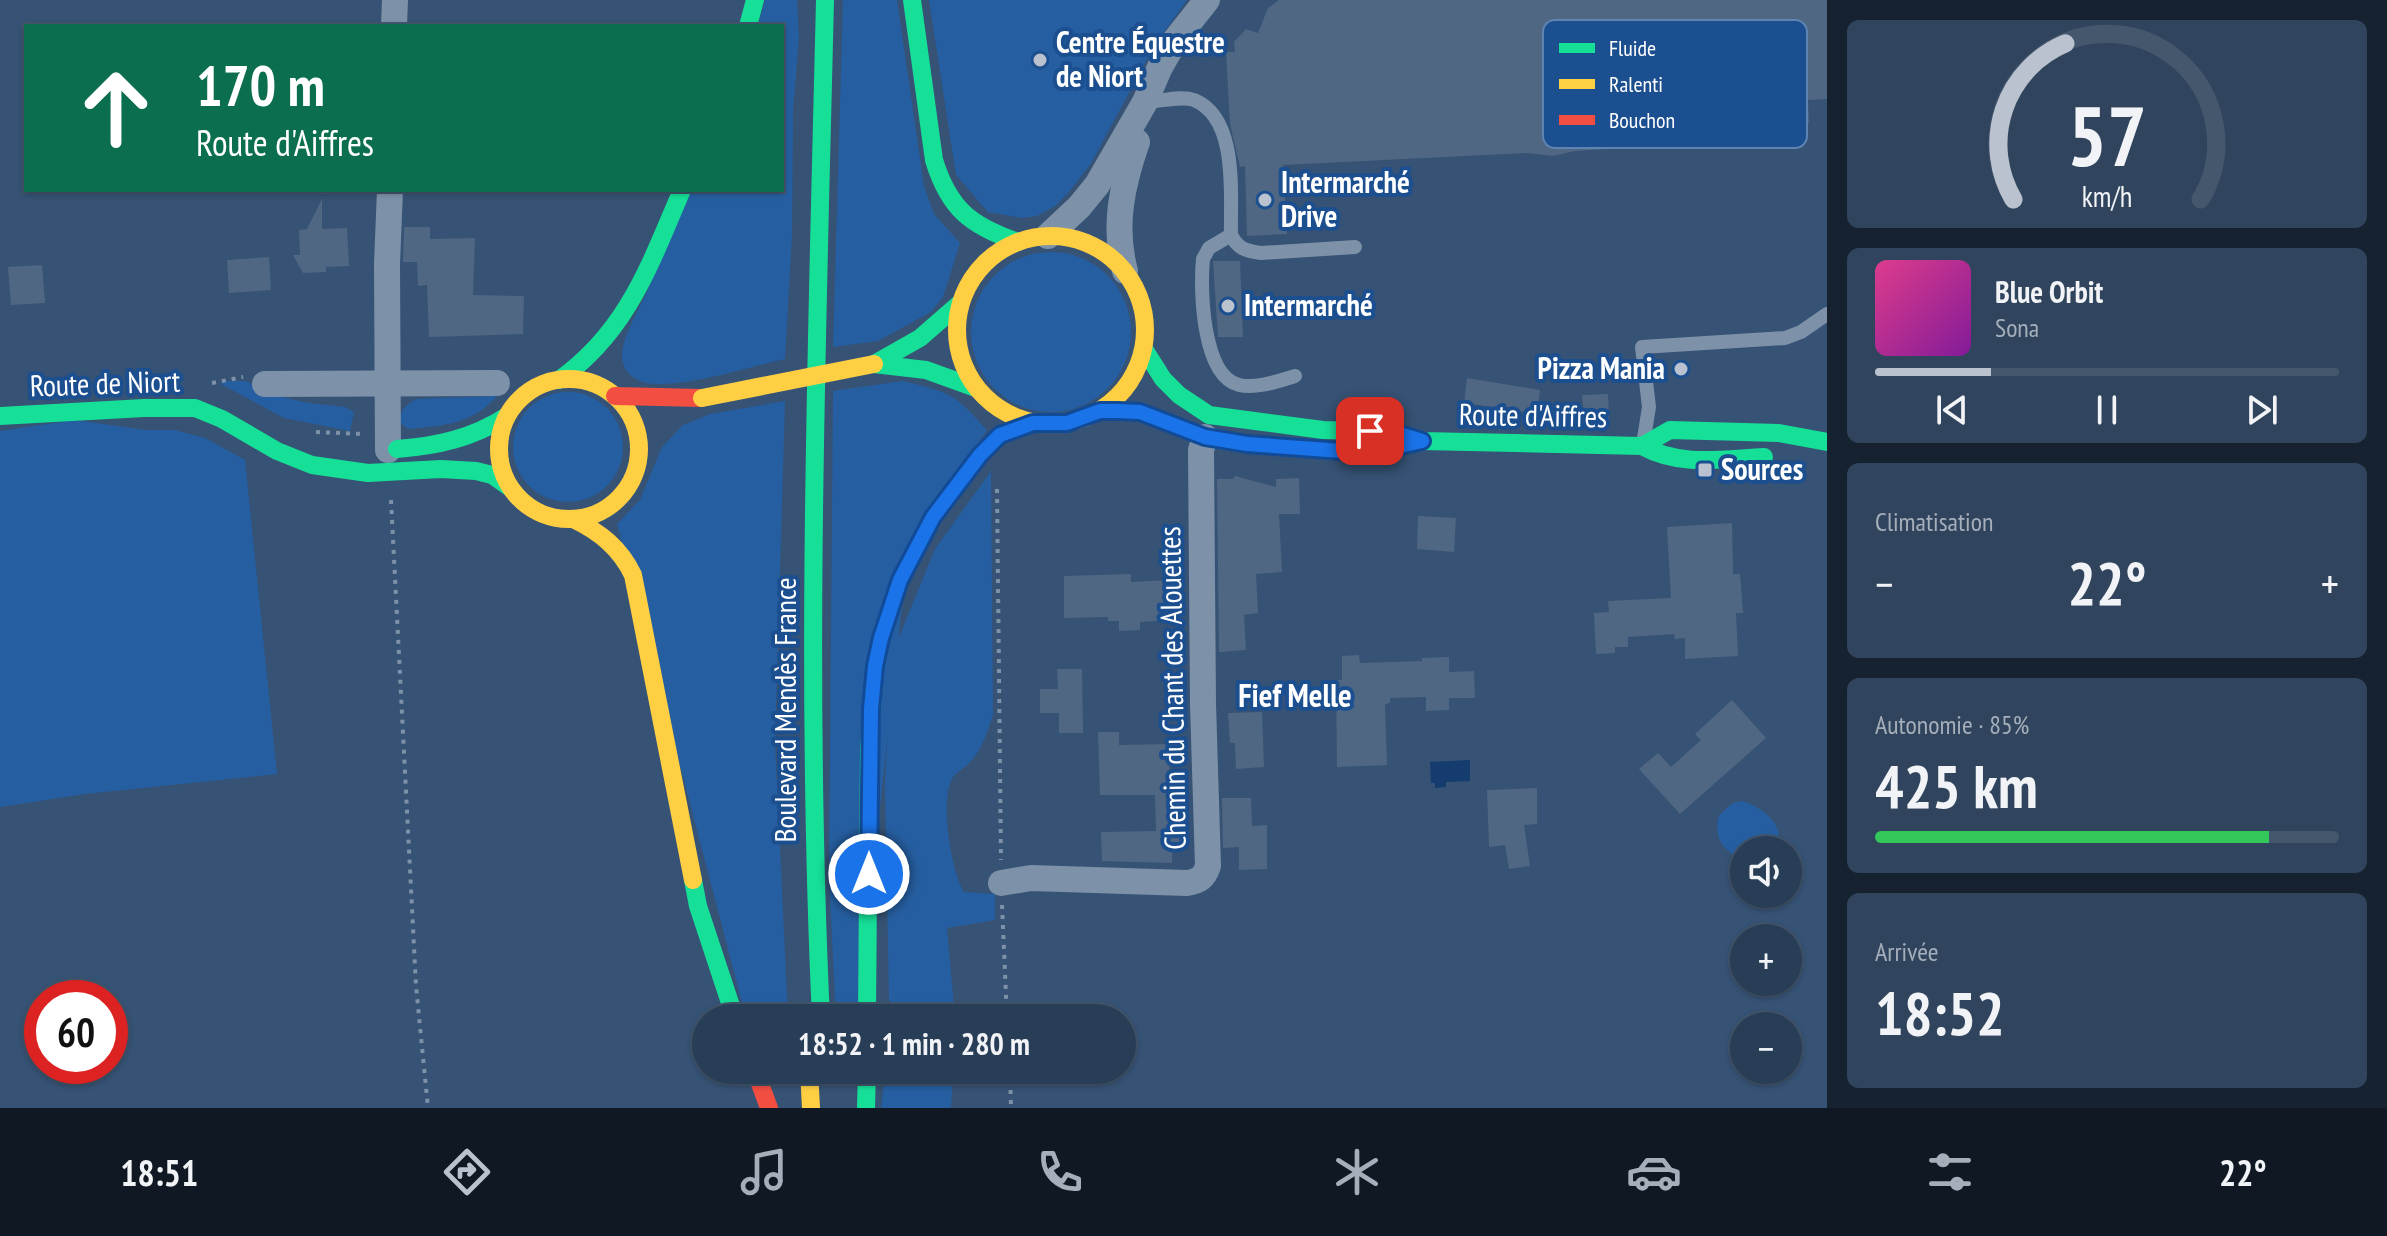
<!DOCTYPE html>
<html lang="fr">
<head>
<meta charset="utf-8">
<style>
  :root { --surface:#283e57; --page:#30455d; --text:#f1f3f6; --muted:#a5aeba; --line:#44576d; --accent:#b9c2ce }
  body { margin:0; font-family:"PT Sans Narrow",sans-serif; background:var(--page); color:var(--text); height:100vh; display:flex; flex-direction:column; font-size:30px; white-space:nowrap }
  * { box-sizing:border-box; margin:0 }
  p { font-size:26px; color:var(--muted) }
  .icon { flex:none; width:44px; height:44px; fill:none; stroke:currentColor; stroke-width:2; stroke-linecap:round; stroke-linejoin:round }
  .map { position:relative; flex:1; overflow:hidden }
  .side { display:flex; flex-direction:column; gap:20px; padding:20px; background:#162230; width:560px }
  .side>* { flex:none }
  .hud { position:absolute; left:24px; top:24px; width:760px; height:168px; border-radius:0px; box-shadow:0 2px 6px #0004,0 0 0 2px var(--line); background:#0b6e4f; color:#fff; overflow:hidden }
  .buttons { position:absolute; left:1730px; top:836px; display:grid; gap:16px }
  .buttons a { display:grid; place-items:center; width:72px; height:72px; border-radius:50%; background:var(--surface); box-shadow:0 2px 6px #0004,0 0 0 2px var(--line); font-size:40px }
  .speed { position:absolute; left:24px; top:980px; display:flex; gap:16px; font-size:40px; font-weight:700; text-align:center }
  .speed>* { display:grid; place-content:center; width:104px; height:104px; border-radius:50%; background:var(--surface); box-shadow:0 2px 6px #0004,0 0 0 2px var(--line); line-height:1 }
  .speed .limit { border:12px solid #d22; background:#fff; color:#111 }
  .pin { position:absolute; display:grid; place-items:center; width:68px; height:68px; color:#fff; margin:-34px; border-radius:16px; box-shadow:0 4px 12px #0006 }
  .me { position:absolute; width:88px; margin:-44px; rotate:0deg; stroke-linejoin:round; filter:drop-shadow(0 0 6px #0008) }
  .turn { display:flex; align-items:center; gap:28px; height:168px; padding:0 40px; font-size:36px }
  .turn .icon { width:104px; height:104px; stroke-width:2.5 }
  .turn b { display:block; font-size:56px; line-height:68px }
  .big { font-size:60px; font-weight:800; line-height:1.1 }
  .side .card { flex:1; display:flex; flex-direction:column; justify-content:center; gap:12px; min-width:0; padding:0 28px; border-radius:12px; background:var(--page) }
  .side .dial { align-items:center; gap:0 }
  .dial svg { height:208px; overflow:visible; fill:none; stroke:var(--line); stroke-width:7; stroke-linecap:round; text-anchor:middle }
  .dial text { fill:var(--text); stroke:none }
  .song { display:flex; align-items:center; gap:24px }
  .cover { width:96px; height:96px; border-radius:12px; background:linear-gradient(135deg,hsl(330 70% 55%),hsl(290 70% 35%)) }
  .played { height:8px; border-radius:4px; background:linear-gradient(90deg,var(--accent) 25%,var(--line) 25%) }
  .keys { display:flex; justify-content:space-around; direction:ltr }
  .heat { display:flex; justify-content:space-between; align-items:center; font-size:44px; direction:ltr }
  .charge { height:12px; border-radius:6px; background:linear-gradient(90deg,#34c759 85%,var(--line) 0) }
  .trip { position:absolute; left:692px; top:1004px; width:444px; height:80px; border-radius:40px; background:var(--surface); box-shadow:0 2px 6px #0004,0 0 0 2px var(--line); font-weight:800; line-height:80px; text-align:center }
  .dock { display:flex; height:128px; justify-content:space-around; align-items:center; background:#101923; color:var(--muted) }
  .dock .icon { width:56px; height:56px }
  .dock .selected { color:var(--accent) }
  .dock b { font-size:36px; color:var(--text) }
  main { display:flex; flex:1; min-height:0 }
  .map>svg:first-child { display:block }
</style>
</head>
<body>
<main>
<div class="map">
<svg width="1827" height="1108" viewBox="0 0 1827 1108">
  <rect width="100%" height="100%" fill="#365274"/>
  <g fill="#265fa1">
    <path d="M765,0h32l2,37 -6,73 -1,125 -7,124c-37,8 -102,30 -138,24 -15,-3 -26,-14 -25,-30 2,-19 15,-40 23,-57 15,-35 31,-71 47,-106h90v-164h-24z"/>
    <polygon points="843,0 897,0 924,186 934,214 960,243 943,297 931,312 878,341 833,347"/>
    <polygon points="929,0 1187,0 1155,45 1090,165 1068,193 1055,206 1037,216 1022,218 988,212 956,175"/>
    <circle cx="1051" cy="332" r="80"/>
    <polygon points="223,381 246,381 273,395 309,403 345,407 354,412 350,431 284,418 221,384"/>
    <path d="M903,381c48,12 51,12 84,49l-78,112 -52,476h-21l-7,-141 4,-486z"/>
    <circle cx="568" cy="447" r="55"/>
    <path d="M497,396c-24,28 -54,30 -89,33l-8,-6c-1,-12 6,-19 16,-24z"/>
    <polygon points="785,401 775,742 788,1018 746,1018 617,524 640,500 662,447 683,425 710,414"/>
    <polygon points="75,420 145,430 175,430 205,438 245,460 277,774 85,794 0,807 0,431"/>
    <path d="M991,471l2,244c-6,18 -11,36 -26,50 -4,4 -10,7 -14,12 -14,22 -2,94 11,115l31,2v26l-48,8 8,90h-60l1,-6 -7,-12 -4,-218 7,-128 43,-105z"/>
    <path d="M1742,801c21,6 46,26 34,49h-32v9c-21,-7 -31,-22 -25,-44l14,-12z"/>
    <polygon points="886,1070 953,1070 951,1108 881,1108"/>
  </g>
  <polygon fill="#153c6e" points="1470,760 1470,781 1446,782 1446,787 1435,788 1435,783 1431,783 1430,762"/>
  <g fill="#506783">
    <polygon points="1279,0 1827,0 1827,99 1808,100 1809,123 1736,126 1734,104 1650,108 1652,146 1575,151 1553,156 1527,153 1283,165 1287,234 1247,236 1245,166 1240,167 1230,124 1226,52 1235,52 1234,42 1246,29 1258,33 1268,8"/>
    <polygon points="322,199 322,229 347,228 349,266 326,267 326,272 303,273 293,255 300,255 299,230 307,229"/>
    <polygon points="404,227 430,227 430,239 475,238 473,295 524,296 523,334 429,337 427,285 418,286 417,262 403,262"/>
    <polygon points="269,257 271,290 229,293 227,260"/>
    <polygon points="1213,261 1240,261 1243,337 1218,337"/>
    <polygon points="42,265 45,303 11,305 8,267"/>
    <polygon points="1467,378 1540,390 1537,414 1464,403"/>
    <polygon points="1608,394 1609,419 1584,420 1582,395"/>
    <polygon points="1235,476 1276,487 1276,479 1299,478 1300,514 1279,514 1282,572 1256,574 1258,613 1244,615 1246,650 1219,652 1217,479 1233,479"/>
    <polygon points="1418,516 1456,518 1454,552 1417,549"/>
    <polygon points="1732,523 1733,574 1740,574 1743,613 1736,613 1738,656 1685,659 1685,638 1675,639 1674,634 1628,637 1628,647 1615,647 1615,653 1596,654 1594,613 1609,612 1608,601 1671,598 1667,527"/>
    <polygon points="1131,574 1131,582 1171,580 1173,620 1140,622 1140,630 1119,631 1119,621 1108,621 1108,617 1064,618 1064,576"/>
    <polygon points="1359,655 1360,663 1422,661 1422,658 1449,657 1449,672 1474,671 1475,698 1449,698 1449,710 1426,711 1426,697 1390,698 1390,703 1385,704 1387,765 1337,767 1336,680 1342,680 1342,656"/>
    <polygon points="1057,669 1082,669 1083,733 1059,733 1059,713 1040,713 1040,689 1058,689"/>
    <polygon points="1732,700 1766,738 1680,814 1639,769 1658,753 1671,767 1701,740 1695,734"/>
    <polygon points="1262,712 1264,767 1236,769 1235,743 1230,743 1228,713"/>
    <polygon points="1098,732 1119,732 1119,745 1169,744 1170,794 1180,793 1180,847 1172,848 1172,863 1102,861 1101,832 1156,831 1155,795 1100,795"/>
    <polygon points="1537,788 1537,824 1524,825 1530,866 1509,869 1505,845 1489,847 1487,790"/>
    <polygon points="1222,798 1251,798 1252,826 1267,825 1267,869 1239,870 1239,847 1223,848"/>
  </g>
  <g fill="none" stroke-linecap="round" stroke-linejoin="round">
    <g stroke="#7d92a8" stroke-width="4" stroke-dasharray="4 6" stroke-linecap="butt">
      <polyline points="212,383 243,377"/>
      <polyline points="316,432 363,434"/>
      <polyline points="997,489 1001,860"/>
      <polyline points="391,500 416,986 428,1108"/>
      <polyline points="1002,905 1007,1018"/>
      <polyline points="1010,1070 1011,1108"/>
    </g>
    <g stroke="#7d92a8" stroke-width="14">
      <path d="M1145,102c15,0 35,-7 49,-2 45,18 36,96 37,135 7,14 15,16 30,18l94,-6"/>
      <path d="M1231,235l-22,13 -6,11c-3,30 -1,117 36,126 18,4 39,-4 56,-9"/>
      <polyline points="1644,438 1649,407 1642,347 1785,338 1801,332 1827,314"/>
    </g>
    <g stroke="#7d92a8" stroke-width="26">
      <polyline points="394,26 395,0"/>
      <polyline points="1048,236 1079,207 1097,185 1145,102 1160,67 1176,39 1207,0"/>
      <path d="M1125,271c-12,-45 -3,-86 12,-129"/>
      <polyline points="265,384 497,383"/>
      <polyline points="388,450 387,264 390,190"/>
      <path d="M1001,883l30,-5 156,5c12,-2 17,-5 21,-17l-5,-162 -2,-254 4,-13"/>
    </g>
    <g stroke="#16e098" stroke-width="18">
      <path d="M912,0l22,160c15,49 37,66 84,82"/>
      <polyline points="748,26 755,0"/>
      <polyline points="1144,349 1163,379 1179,395 1209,415 1323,430 1393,432 1422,441 1642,446 1670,430 1779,433 1827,442"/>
      <polyline points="874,364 926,370 976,388"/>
      <polyline points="874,364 920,338 959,304"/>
      <path d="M559,380c69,-49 91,-116 123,-190"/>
      <polyline points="1100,411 1140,412 1205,437 1224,441"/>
      <polyline points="0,416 144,408 195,408 222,419 277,451 312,465 368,473 441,469 476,471 492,475 509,487"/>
      <path d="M1642,446c38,21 80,13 122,11"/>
      <path d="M397,449c40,-3 76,-11 110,-33"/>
      <polyline points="693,880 698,906 735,1018"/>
      <path d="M821,1018c-16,-340 -4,-678 4,-1018"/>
      <polyline points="867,1018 869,751 875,666 881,638 900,580 933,517 980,455 1000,435 1033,423"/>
      <polyline points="866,1108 867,1070"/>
    </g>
    <g stroke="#ffcf43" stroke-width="18">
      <circle cx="1051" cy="330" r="94"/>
      <circle cx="569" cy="449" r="70"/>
      <path d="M573,519c27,13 47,29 60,56l60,305"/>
      <polyline points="809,1070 811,1108"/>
    </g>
    <g stroke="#f24e42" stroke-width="18">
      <polyline points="615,396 702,398"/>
      <polyline points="755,1070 769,1108"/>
    </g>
    <polyline stroke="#ffcf43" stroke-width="18" points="702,398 874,364"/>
  </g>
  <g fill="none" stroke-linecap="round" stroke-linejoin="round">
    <defs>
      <polyline id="route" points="869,874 871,709 875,666 881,638 900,580 933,517 980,455 1000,435 1033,423 1067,423 1100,411 1118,411 1140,412 1205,437 1247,444 1369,453 1422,441 1393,432 1370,431"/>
    </defs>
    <use href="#route" stroke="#114b97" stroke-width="20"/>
    <use href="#route" stroke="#1a73e8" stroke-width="14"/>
  </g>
  <g fill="#b9c2ce" stroke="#1b4f8f" stroke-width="3">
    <circle cx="1040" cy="60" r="8"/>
    <circle cx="1265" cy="200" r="8"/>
    <circle cx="1228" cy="306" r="8"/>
    <circle cx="1681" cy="369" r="8"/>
    <rect x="1697" y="462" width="16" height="16" rx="4"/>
  </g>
  <g text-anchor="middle" stroke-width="8" stroke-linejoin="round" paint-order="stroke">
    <g font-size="30" font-weight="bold" fill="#fff" stroke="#1b4f8f" text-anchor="start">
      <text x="1056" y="53">Centre Équestre<tspan x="1056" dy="34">de Niort</tspan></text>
      <text x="1281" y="193">Intermarché<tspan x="1281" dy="34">Drive</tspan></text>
      <text x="1244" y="316">Intermarché</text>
      <text x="1665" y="379" text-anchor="end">Pizza Mania</text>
      <text x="1721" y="480">Sources</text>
    </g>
    <g font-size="30" fill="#fff" stroke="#1b4f8f">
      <text transform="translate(105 384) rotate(-2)" y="10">Route de Niort</text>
      <text transform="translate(1533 416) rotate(1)" y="10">Route d'Aiffres</text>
      <text transform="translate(1173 688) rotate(-91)" y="10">Chemin du Chant des Alouettes</text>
      <text transform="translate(786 710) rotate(-90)" y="10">Boulevard Mendès France</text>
    </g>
    <g font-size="32" font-weight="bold" fill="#fff" stroke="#1b4f8f">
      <text x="1295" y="707">Fief Melle</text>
    </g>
  </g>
  <rect x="1543" y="20" width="264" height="128" rx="12" fill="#1b4f8f" stroke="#5f84b1" stroke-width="2"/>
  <rect x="1559" y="43" width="36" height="10" fill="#16e098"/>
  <rect x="1559" y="79" width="36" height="10" fill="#ffcf43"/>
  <rect x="1559" y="115" width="36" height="10" fill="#f24e42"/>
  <g font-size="22" fill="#fff">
    <text x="1609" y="56">Fluide</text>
    <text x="1609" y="92">Ralenti</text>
    <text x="1609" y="128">Bouchon</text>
  </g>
</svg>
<div class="buttons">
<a><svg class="icon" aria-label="sound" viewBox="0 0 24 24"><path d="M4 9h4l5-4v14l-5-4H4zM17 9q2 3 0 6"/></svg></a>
<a>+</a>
<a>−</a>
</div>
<div class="speed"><div class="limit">60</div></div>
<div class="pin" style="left:1370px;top:431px;background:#d93025"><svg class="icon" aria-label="arrive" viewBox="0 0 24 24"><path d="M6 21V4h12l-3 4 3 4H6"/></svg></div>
<svg class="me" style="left:869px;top:874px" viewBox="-20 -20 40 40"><circle r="17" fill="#1a73e8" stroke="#fff" stroke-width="3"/><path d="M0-11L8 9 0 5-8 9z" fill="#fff"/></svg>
<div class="trip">18:52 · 1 min · 280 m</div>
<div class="hud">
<div class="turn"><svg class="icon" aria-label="ahead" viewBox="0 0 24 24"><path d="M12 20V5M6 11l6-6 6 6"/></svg><div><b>170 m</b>Route d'Aiffres</div></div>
</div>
</div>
<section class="side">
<div class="card dial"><svg viewBox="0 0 100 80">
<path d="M14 69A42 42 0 1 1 86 69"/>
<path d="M14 69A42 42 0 0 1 34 9" stroke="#b9c2ce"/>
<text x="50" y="56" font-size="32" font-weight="700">57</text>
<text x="50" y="72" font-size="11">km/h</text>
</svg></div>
<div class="card">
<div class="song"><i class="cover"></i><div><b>Blue Orbit</b><p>Sona</p></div></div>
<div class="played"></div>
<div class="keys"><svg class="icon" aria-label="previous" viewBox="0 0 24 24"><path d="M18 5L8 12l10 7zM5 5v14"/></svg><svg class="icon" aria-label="pause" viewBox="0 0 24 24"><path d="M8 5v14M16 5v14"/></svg><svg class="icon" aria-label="next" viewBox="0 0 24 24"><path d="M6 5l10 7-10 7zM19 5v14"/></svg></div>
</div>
<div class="card"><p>Climatisation</p>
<div class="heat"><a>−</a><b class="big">22°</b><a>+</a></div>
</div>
<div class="card"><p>Autonomie · 85%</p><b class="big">425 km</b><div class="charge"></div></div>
<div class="card"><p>Arrivée</p><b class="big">18:52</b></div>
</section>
</main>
<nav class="dock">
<b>18:51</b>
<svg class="icon selected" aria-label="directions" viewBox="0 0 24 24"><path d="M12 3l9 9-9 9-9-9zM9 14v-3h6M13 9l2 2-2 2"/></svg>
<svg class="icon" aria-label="music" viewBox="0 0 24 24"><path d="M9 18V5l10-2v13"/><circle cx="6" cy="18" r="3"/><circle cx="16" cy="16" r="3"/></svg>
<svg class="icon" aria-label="phone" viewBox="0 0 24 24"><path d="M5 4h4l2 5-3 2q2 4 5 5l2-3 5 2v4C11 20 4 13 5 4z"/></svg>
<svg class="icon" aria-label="climate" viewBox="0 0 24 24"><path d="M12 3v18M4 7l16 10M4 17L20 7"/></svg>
<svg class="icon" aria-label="car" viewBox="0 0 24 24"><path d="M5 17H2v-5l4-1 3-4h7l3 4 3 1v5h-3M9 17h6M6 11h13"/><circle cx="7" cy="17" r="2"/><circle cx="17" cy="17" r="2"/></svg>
<svg class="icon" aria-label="filters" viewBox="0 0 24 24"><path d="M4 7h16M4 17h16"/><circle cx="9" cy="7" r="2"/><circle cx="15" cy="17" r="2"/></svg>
<b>22°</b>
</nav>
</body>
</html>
